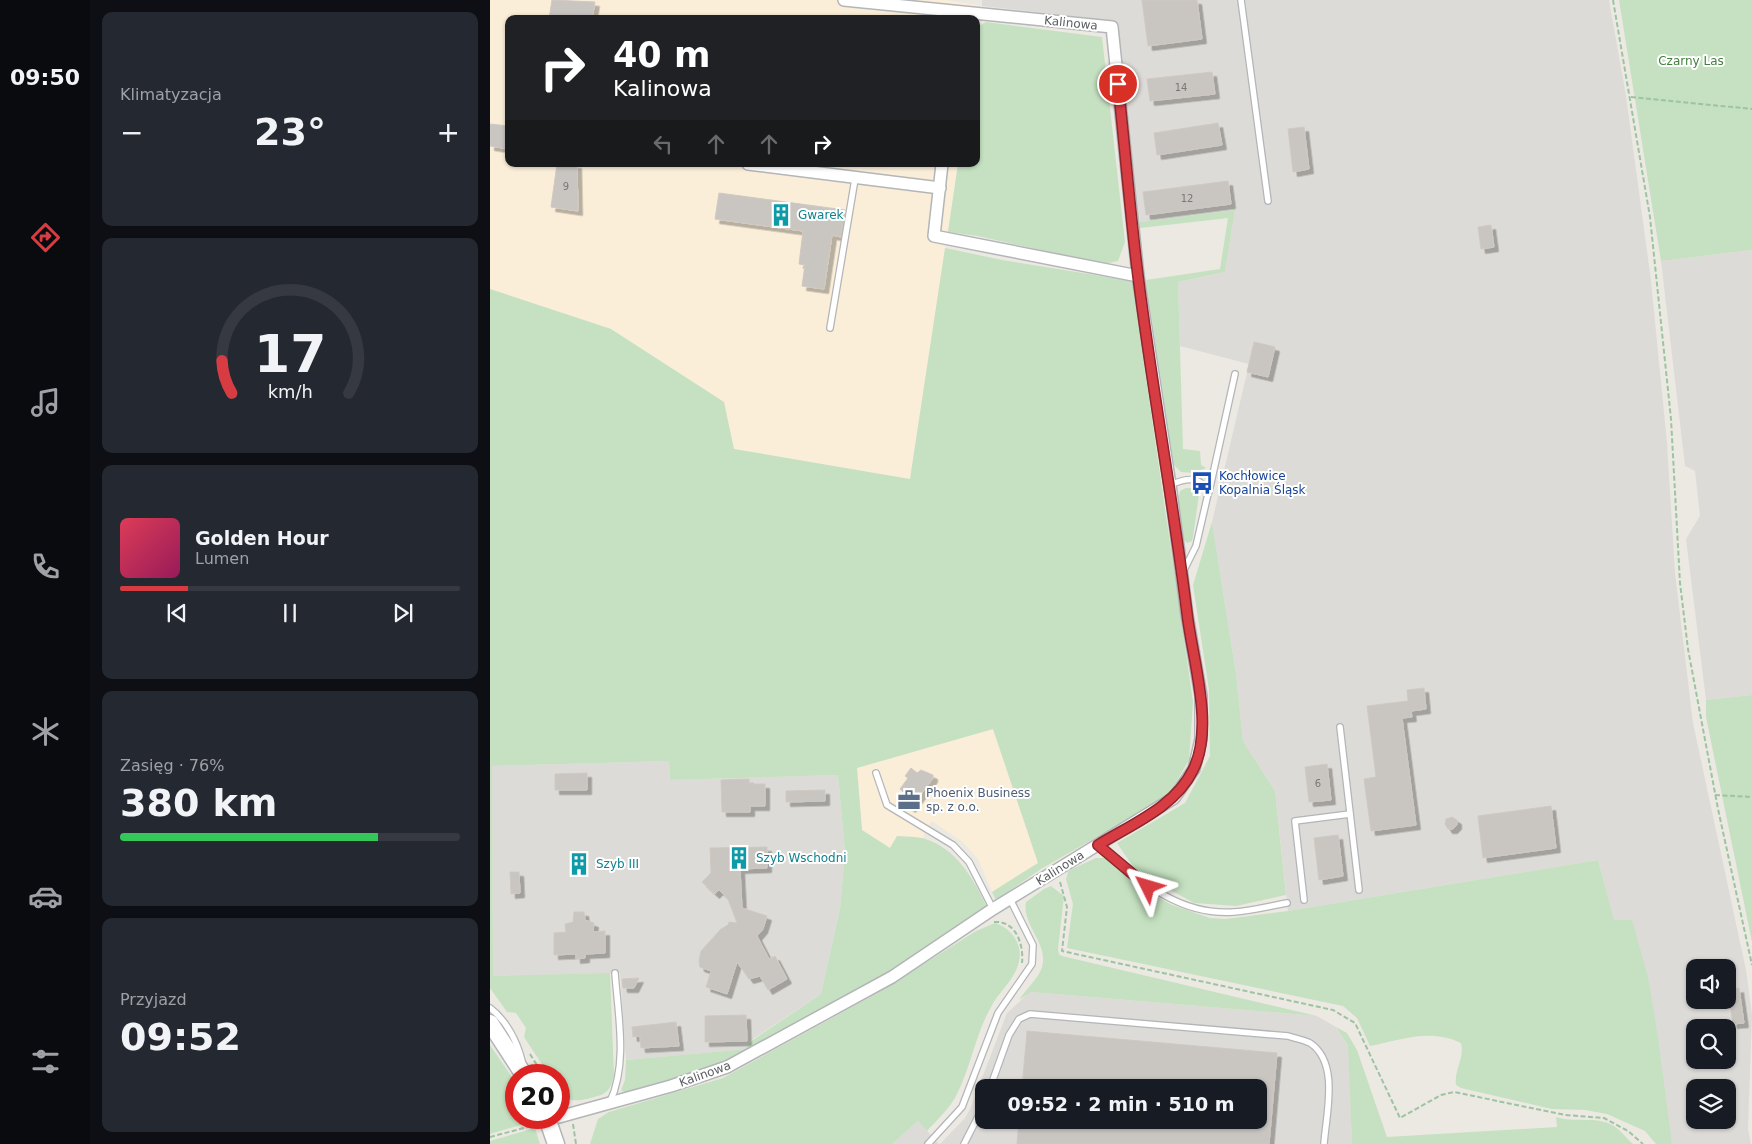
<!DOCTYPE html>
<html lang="pl">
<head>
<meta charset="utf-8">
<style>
  :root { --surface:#171b24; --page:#242831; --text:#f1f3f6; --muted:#9ea1a6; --line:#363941; --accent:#d83c43 }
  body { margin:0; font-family:"DejaVu Sans",sans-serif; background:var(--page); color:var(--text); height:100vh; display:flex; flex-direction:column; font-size:19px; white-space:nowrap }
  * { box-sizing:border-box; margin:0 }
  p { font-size:16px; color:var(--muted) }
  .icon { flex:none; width:28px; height:28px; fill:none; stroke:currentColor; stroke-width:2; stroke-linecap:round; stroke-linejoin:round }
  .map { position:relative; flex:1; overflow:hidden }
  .details { display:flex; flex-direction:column; gap:12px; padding:12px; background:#0d0f14; width:400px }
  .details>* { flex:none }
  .guide { position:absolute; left:15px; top:15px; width:475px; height:152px; border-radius:10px; box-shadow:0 1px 4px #0004; background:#202124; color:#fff; overflow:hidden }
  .buttons { position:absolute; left:1196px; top:959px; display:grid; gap:10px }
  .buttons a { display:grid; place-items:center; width:50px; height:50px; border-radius:10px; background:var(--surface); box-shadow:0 1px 4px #0004; font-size:25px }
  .speed { position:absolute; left:15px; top:1064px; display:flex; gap:10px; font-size:25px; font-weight:700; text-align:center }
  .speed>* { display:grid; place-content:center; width:65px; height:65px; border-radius:50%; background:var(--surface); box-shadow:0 1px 4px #0004; line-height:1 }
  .speed .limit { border:8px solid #d22; background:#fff; color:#111 }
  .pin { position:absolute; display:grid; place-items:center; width:42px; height:42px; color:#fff; margin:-21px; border:2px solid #fff; border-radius:50%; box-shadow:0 1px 5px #0007 }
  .me { position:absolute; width:55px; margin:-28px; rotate:310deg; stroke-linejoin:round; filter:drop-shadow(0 0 4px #0008) }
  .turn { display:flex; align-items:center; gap:18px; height:105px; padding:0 25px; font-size:22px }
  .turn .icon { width:65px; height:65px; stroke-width:2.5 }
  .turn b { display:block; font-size:35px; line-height:42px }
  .lanes { display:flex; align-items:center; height:48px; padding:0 25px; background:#0003; justify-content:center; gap:25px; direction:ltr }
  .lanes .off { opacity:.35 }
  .big { font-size:38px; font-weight:800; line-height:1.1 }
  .details .widget { flex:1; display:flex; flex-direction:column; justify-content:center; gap:8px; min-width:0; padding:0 18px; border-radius:10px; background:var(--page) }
  .details .dial { align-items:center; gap:0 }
  .dial svg { height:130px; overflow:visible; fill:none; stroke:var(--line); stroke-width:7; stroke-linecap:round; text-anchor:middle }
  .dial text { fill:var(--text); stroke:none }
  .song { display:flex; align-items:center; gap:15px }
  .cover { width:60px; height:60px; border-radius:8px; background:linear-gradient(135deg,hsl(350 70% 55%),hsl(330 70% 35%)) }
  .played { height:5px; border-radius:2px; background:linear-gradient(90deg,var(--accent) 20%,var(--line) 20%) }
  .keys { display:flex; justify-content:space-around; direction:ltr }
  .heat { display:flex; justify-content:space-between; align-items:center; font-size:28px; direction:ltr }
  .charge { height:8px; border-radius:4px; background:linear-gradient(90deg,#34c759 76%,var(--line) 0) }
  .trip { position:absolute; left:485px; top:1079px; width:292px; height:50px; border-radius:10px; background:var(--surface); box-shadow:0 1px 4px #0004; font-weight:800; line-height:50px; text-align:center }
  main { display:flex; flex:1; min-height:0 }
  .menu { display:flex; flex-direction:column; width:90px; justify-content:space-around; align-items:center; background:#090b0e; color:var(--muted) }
  .menu .icon { width:35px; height:35px }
  .menu .active { color:var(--accent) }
  .menu b { font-size:22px; color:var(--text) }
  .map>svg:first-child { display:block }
</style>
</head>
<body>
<main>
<nav class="menu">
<b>09:50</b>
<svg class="icon active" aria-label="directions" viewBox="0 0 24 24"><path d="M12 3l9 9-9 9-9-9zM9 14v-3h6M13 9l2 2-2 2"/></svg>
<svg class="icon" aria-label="music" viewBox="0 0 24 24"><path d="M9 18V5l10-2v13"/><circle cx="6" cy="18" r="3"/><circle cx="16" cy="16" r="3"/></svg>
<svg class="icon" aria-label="phone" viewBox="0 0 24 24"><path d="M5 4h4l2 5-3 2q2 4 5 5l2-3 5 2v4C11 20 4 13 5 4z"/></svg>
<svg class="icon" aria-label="climate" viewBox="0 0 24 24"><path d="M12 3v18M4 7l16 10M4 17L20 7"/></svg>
<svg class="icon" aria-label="car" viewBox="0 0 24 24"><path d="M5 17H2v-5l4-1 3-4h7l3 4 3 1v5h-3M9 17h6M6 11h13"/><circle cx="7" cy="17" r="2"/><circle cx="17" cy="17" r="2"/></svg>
<svg class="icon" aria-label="filters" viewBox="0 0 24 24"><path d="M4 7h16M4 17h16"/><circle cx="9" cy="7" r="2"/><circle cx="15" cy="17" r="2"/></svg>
</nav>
<section class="details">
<div class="widget"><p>Klimatyzacja</p>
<div class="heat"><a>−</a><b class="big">23°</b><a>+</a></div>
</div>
<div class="widget dial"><svg viewBox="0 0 100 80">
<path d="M14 69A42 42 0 1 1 86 69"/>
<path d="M14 69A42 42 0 0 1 8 49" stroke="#d83c43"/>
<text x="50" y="56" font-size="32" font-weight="700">17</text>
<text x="50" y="72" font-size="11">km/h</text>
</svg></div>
<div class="widget">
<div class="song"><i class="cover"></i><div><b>Golden Hour</b><p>Lumen</p></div></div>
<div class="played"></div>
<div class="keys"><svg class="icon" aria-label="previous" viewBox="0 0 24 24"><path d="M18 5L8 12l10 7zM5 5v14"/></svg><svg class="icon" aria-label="pause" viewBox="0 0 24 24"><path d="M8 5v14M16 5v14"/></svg><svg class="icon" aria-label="next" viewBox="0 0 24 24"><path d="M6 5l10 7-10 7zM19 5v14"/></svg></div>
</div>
<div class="widget"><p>Zasięg · 76%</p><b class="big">380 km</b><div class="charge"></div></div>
<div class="widget"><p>Przyjazd</p><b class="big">09:52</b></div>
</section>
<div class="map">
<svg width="1262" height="1144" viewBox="0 0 1262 1144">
  <defs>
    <filter id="shadow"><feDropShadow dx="4.5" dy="4.5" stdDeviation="0" flood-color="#0004"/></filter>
  </defs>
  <rect width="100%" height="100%" fill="#ece9e2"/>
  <g fill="#faeed9">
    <polygon points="0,0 455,0 492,6 486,42 486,19 19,19 19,164 468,164 420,480 243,449 121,329 0,289"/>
    <polygon points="503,729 548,863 502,892 488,859 473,842 442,821 436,829 433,838 407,836 400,848 372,830 367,768"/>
  </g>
  <g fill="#dddbd7" fill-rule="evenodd">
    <path d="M492,0h627l17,96 25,185 16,162 8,130 18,150 53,247 6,45 -4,114 3,15h-79l-74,-284 -310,51 -13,-120 -32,-50 -7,-67 -24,-152 37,-158 -69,-18 -2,-64 47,-10 10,-62 -95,12 -23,-201 -135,-15zM1205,968h33v32h-33zM1205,1028h33v32h-33zM1205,1088h33v32h-33z"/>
    <polygon points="1262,250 1262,695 1216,700 1196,539 1210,516 1205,471 1195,466 1171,261"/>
    <polygon points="179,761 180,780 348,775 355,852 350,909 331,994 257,1043 257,1049 136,1060 130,973 3,976 2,766"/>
    <path d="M540,992l287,24 19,11 13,21 3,96h-412l25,-26 5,-9 37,-96zM494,1088h275v32h-275z"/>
    <polygon points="428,1121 449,1144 402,1144"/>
  </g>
  <g fill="#c5e1c1">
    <polygon points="1129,0 1262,0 1262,250 1171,261"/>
    <polygon points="496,22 612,37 635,242 628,261 614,264 488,236 458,232 468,164 486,164 486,42 489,26"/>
    <polygon points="745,210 735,272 688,282 693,449 710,451 711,465 716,468 704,473 691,472 684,465 656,280 730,269 738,218 650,228 650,222"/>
    <path d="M455,248l57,12 130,21 61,421 -4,58 -21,36 -127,73 -45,31 -4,-8 46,-29 -45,-134 -136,39 5,62 28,18 7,-12c9,1 19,0 28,3 32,10 48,39 62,68l-96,67 -168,92 -99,26 -3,-2 4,-10 1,-20 121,-11v-5l74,-50 19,-85 5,-57 -7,-77 -168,5 -1,-19 -177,5 1,210 117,-3 4,102c-1,5 -3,11 -6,15 -4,5 -11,6 -17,8 -23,6 -32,1 -32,-23h-10l-25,-38 2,-9 -10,-15 -9,-1 -17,-24v-699l121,40 113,73 10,47 176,30z"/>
    <polygon points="696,488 703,488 709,494 703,537 702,541 697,543 694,540 688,499 690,491"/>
    <polygon points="722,522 746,674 753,741 785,791 796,895 746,906 704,903 646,871 627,843 695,803 720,756 719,690 703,585"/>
    <polygon points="1262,695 1262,942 1216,717 1216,700"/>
    <path d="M606,858h9l37,31 30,16 38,13 15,1 63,-8 310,-51 16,60h18l16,57 10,61 14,106h-16l-11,-13 -38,-17 -22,-4 -33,-1 -91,-21 -5,-3c-2,-16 9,-27 5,-42 -31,-15 -60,-3 -91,3l-13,-28 -14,-12 -276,-58 6,-44 -7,-25 2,-7 4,-3z"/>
    <path d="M561,886l13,10 -6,53 1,5 3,2 255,60 -286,-24 -12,8c6,-9 16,-19 21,-28 13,-26 -19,-46 -14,-70l18,-13z"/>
    <path d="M505,923c16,5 28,21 24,38 -3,18 -20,30 -28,46 -16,28 -20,60 -35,89 -7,13 -19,24 -29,35l-9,-10 -26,23h-302l8,-25 11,-7 114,-34 158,-87 95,-60z"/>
    <path d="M846,1027l11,6 10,17 30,87 170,-10 -1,-10c18,6 40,-1 56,8 8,4 14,13 21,19h-281l-4,-98z"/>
    <polygon points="0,1045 26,1083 26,1118 46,1118 47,1120 0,1134"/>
    <polygon points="45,1128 50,1144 0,1144 0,1141"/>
  </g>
  <g fill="#c9c5c1" stroke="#d0c9c1" filter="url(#shadow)">
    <polygon points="62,0 105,2 102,19 59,19"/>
    <polygon points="652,0 707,0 712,39 658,46"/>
    <polygon points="722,72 725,94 660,101 657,79"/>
    <polygon points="728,123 732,145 667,155 664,133"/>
    <polygon points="0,124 19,126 19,149 0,146"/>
    <polygon points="814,127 819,169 803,172 798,129"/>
    <polygon points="67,164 87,164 88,211 61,207"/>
    <polygon points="738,181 741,204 656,215 653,192"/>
    <polygon points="229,193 355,210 351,237 342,235 334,289 312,286 315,265 309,264 313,231 225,219"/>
    <polygon points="1001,225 1004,247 991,249 988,227"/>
    <polygon points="764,342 785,347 778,377 757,372"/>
    <polygon points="934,688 936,709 921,711 922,717 912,718 926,825 881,831 874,779 886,777 877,706 918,701 917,690"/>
    <polygon points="837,764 841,800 819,802 815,767"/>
    <polygon points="421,768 427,773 431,770 443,775 443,778 421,808 409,799 414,793 410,789 418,778 415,776"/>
    <polygon points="97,773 97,790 65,790 65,774"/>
    <polygon points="259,779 259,784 275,784 275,806 260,806 260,812 232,812 231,780"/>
    <polygon points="335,790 335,801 296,802 296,791"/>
    <polygon points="1061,806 1066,848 993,858 988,816"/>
    <polygon points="962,817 967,820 967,825 963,829 958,829 955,824 956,819"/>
    <polygon points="848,835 853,876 829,880 824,838"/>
    <polygon points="277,847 277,868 250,869 252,908 277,916 273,929 267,936 279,959 285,956 297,979 278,990 270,976 259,979 247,962 237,994 216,987 221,971 210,967 209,961 211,951 231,929 238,925 239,922 247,923 238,899 229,890 225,894 212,882 221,873 220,848"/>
    <polygon points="20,872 29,872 30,893 21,894"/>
    <polygon points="84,912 94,912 95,920 104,923 103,932 115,931 115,953 95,954 95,958 86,959 86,954 64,955 64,933 76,932 75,924 83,922"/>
    <polygon points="149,978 144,988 133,988 132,979"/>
    <polygon points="1249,988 1254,1023 1243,1024 1238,990"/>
    <polygon points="256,1015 257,1041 215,1042 215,1016"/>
    <polygon points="186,1022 189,1046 151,1048 150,1036 143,1037 142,1027"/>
    <polygon points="537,1031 787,1053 779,1144 527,1144 529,1120 769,1120 769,1088 532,1088"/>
  </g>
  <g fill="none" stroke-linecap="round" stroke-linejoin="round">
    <defs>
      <g id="lane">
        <polyline points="751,0 778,201"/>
        <polyline points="340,328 365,179"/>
        <path d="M680,485c16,-7 32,-10 38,9l-12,52 -13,26"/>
        <polyline points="719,492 745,374"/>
        <polyline points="850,727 869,890"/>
        <polyline points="386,773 397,805 463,845 479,862 503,909"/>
        <path d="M608,845c41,34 79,71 136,67 18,-1 36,-6 53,-9"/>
        <polyline points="814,900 805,821 860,814"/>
        <path d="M0,1008c16,12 27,33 32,53"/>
        <path d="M500,1088l19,-53 10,-16 11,-5 258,22c6,2 16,4 22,7 30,20 16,71 14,101"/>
        <path d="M120,1102c18,-39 8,-87 5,-129"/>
        <polyline points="438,1144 472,1107 508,1013 542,964 543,945 520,899"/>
        <polyline points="474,1144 494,1105"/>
      </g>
      <g id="street">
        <polyline points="258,164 450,188"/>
        <polyline points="452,164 444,236 648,276"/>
        <polyline points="69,1117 181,1086 237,1067 402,977 503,909 684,798 704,769 711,739 711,696 697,615 680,485 648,276 622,27 354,0"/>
      </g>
      <g id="secondary">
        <polyline points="0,1023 34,1075"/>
        <polyline points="57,1118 66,1144"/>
      </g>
    </defs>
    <use href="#lane" stroke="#b3b5b8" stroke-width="8"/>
    <use href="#street" stroke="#b3b5b8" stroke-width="14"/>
    <use href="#secondary" stroke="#b2b5b8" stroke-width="19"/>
    <g stroke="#9cc4a2" stroke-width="2" stroke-dasharray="5 2.5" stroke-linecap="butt">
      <polyline points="1123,0 1160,217 1181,419 1190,583 1198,649 1228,809 1262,965"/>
      <polyline points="1141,97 1262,109"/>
      <polyline points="1225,795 1262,797"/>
      <polyline points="570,882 577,907 572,951 843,1010 865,1023 910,1118 951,1095 964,1092 1075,1115 1114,1118 1138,1131 1153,1144"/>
      <path d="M504,922c22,-2 30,23 28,41"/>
      <polyline points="40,1054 53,1075"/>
      <polyline points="69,1099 74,1104"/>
      <polyline points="83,1124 86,1144"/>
      <polyline points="0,1137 45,1125"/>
    </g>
    <use href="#lane" stroke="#fff" stroke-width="5.5"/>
    <use href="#street" stroke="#fff" stroke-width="11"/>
    <use href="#secondary" stroke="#fff" stroke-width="16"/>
  </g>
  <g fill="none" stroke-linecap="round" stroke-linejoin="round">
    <defs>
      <path id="route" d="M628,84c7,64 12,128 20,192 14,112 35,224 49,337 5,45 28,114 6,157 -18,37 -61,54 -95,75l50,42"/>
    </defs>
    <use href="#route" stroke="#8c272c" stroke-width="12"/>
    <use href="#route" stroke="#d83c43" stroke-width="9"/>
  </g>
  <defs>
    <symbol id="building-bare" viewBox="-9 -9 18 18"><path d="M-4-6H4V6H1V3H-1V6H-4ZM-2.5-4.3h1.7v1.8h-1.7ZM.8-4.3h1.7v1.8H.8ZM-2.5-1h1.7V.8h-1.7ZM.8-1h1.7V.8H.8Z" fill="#0f9aa8" stroke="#fff" stroke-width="2.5" paint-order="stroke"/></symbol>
    <symbol id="bus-bare" viewBox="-9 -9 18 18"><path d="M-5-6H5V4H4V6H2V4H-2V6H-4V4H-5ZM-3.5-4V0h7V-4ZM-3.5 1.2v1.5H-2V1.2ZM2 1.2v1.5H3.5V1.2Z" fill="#1a4fb4" stroke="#fff" stroke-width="2.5" paint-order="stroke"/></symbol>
    <symbol id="office-bare" viewBox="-9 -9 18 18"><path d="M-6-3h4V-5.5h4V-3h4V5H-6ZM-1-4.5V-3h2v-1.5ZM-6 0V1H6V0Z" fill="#5c6f8a" stroke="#fff" stroke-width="2.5" paint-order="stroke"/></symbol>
  </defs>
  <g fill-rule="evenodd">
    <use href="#building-bare" x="275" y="199" width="32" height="32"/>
    <use href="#bus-bare" x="696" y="467" width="32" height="32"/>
    <use href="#office-bare" x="403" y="784" width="32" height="32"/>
    <use href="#building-bare" x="233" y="842" width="32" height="32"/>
    <use href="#building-bare" x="73" y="848" width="32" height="32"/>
  </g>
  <g text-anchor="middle" stroke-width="4" stroke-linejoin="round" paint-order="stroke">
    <g font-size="10" fill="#767879">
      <text x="691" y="91">14</text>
      <text x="76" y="190">9</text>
      <text x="697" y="202">12</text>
      <text x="828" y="787">6</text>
    </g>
    <g font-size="12" fill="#5b5e61" stroke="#fff">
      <text transform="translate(581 23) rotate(6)" y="4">Kalinowa</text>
      <text transform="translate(570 868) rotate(-32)" y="4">Kalinowa</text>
      <text transform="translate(215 1074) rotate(-20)" y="4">Kalinowa</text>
    </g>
    <g font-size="12" fill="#417f3c" stroke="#fff">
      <text x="1201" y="65">Czarny Las</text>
    </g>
    <g font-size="12" fill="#0d838f" stroke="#fff" text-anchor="start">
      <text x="308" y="219">Gwarek</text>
      <text x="266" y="862">Szyb Wschodni</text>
      <text x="106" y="868">Szyb III</text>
    </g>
    <g font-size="12" fill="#164399" stroke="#fff" text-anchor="start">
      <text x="729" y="480">Kochłowice<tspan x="729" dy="14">Kopalnia Śląsk</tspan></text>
    </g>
    <g font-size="12" fill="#4e5e75" stroke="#fff" text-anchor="start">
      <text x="436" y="797">Phoenix Business<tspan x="436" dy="14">sp. z o.o.</tspan></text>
    </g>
  </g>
</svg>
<div class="buttons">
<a><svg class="icon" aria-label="sound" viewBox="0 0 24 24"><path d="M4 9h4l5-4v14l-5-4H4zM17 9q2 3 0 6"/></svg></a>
<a><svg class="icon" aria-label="search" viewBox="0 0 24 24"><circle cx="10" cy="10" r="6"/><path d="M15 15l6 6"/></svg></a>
<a><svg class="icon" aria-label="layers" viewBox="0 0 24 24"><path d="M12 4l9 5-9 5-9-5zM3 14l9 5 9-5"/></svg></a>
</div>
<div class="speed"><div class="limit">20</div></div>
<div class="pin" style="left:628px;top:84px;background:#d93025"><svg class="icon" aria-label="arrive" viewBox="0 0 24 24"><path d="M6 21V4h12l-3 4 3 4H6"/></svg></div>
<svg class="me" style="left:658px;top:887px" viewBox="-20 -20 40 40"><path d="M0-17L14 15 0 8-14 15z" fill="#d83c43" stroke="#fff" stroke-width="4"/></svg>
<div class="trip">09:52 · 2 min · 510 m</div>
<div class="guide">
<div class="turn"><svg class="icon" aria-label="right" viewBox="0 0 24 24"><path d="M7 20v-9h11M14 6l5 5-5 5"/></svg><div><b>40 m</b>Kalinowa</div></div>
<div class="lanes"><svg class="icon off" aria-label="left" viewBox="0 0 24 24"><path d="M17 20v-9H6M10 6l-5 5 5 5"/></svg><svg class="icon off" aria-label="ahead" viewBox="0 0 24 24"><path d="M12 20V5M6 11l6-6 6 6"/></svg><svg class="icon off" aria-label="ahead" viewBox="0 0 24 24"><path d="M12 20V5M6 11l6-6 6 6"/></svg><svg class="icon" aria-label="right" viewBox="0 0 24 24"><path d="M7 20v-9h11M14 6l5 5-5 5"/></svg></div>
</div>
</div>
</main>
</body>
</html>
